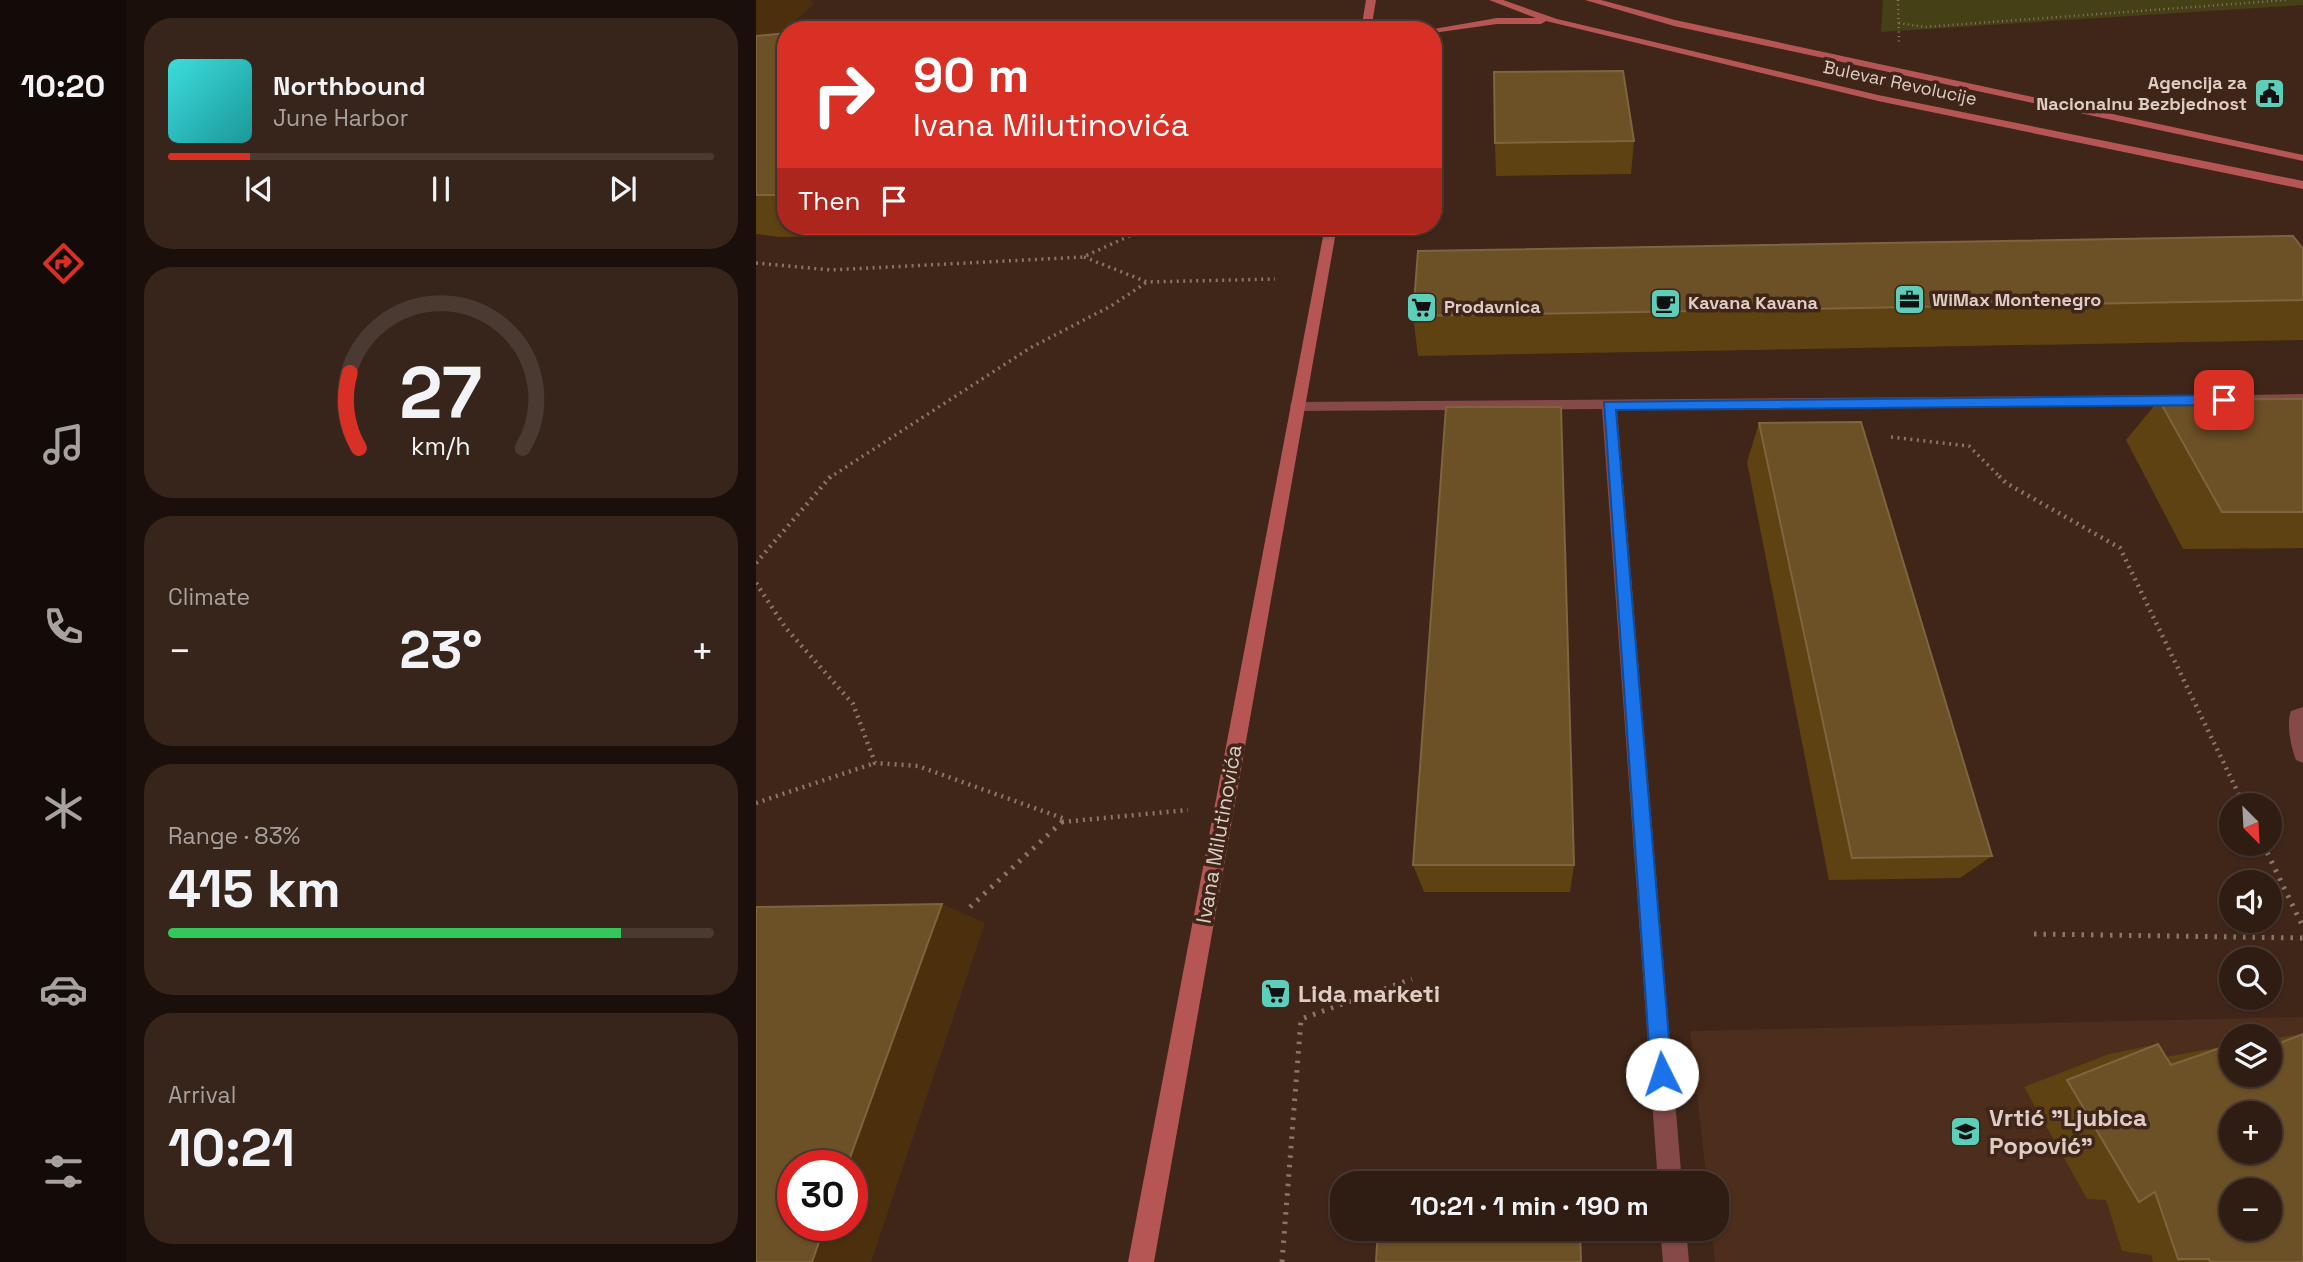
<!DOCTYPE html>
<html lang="en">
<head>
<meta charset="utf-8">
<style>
  :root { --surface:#2f1c12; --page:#37251b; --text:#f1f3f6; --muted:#a7a19f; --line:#4a3a32; --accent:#d93025 }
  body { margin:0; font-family:"Space Grotesk",sans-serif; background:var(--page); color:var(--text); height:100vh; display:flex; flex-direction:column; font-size:26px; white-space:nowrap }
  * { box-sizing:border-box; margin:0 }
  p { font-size:23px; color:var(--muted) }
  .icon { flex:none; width:38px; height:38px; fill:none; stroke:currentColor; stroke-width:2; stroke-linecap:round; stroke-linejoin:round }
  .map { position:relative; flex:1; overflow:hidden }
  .details { display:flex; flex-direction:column; gap:18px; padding:18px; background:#1a0f0a; width:630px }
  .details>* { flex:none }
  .hud { position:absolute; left:21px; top:21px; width:665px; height:214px; border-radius:28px; box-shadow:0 2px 5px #0004,0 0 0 2px var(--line); background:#d93025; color:#fff; overflow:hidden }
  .needle { width:46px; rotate:156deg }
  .controls { position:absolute; left:1463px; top:793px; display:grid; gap:14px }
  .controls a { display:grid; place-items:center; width:63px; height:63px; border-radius:50%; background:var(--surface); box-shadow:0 2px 5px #0004,0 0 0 2px var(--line); font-size:35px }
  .speed { position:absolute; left:21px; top:1150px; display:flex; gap:14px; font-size:35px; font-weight:700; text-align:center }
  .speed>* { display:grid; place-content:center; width:91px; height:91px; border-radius:50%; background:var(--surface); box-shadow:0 2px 5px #0004,0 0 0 2px var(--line); line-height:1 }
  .speed .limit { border:10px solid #d22; background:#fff; color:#111 }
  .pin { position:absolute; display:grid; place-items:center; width:60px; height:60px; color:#fff; margin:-30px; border-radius:14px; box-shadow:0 4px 10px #0006 }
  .me { position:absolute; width:77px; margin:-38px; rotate:356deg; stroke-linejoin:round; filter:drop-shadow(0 0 5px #0008) }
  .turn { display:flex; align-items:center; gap:24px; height:147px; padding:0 21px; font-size:32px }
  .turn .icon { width:91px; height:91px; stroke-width:2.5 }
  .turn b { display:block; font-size:49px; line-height:60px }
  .then { display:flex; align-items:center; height:66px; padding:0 21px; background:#0003; gap:14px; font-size:26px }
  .big { font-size:52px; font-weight:800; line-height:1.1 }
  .details .widget { flex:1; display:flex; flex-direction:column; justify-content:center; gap:10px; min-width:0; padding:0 24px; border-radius:28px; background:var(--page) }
  .details .dial { align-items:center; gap:0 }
  .dial svg { height:182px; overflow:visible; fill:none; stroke:var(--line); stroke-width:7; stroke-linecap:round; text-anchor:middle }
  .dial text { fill:var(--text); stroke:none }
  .song { display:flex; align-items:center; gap:21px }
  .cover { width:84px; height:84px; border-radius:10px; background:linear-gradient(135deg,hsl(180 70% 55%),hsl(180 70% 35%)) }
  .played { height:7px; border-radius:4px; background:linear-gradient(90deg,var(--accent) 15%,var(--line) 15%) }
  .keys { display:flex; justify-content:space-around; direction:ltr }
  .heat { display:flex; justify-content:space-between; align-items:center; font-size:38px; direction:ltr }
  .charge { height:10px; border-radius:5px; background:linear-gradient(90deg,#34c759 83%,var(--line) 0) }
  .trip { position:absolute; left:574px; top:1171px; width:399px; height:70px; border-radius:28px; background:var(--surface); box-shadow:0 2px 5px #0004,0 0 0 2px var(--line); font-weight:800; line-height:70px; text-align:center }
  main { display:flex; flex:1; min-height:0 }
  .dock { display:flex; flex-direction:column; width:126px; justify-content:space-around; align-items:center; background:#130b07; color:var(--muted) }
  .dock .icon { width:49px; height:49px }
  .dock .selected { color:var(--accent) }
  .dock b { font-size:32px; color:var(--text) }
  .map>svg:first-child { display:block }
</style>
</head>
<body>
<main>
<nav class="dock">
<b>10:20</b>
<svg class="icon selected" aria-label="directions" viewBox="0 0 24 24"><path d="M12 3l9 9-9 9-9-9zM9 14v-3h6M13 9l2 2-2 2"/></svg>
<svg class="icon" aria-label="music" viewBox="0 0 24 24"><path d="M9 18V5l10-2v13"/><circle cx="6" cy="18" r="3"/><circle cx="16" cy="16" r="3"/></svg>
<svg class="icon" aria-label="phone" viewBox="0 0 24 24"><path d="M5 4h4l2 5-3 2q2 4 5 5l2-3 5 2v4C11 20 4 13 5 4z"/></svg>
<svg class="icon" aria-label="climate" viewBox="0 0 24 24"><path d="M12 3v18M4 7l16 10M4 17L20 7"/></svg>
<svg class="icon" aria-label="car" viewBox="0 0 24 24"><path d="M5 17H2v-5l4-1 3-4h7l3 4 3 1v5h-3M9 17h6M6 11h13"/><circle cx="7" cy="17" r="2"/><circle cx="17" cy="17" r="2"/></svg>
<svg class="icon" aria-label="filters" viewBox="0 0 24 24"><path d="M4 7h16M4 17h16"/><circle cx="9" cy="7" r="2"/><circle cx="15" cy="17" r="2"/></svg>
</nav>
<section class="details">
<div class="widget">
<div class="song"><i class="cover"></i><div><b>Northbound</b><p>June Harbor</p></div></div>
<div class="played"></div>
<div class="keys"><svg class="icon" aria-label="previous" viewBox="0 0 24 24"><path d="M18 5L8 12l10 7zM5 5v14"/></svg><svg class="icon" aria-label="pause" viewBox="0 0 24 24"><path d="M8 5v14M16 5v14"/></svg><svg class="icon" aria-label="next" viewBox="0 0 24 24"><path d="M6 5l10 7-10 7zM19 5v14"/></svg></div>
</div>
<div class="widget dial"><svg viewBox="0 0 100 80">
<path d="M14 69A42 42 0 1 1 86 69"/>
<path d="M14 69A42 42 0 0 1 10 36" stroke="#d93025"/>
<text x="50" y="56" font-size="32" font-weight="700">27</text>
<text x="50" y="72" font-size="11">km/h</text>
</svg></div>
<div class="widget"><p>Climate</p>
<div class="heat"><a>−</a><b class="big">23°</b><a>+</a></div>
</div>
<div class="widget"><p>Range · 83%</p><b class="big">415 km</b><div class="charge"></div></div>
<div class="widget"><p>Arrival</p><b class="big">10:21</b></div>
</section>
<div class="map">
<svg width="1547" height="1262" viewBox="0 0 1547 1262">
  <rect width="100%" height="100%" fill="#3f2618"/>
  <path fill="#4d2d1b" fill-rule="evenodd" d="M1547,1017v245h-588l-3,-33 5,-1v-45h-10l-17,-152zM1475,1036h39v38h-39zM1475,1113h39v39h-39zM1475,1190h39v38h-39z"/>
  <polygon fill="#464016" points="1127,0 1547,0 1547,5 1125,32"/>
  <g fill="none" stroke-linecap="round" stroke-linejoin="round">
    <g stroke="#8a756a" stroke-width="2.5" stroke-dasharray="1 3.5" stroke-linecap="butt">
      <polyline points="1142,0 1143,43"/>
      <polyline points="1143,23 1169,27 1530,0"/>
    </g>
    <g stroke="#8a756a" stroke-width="3.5" stroke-dasharray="2 4.5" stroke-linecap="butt">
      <polyline points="328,257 391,282 519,279"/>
      <polyline points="0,263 75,270 327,257 380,233 435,226"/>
      <polyline points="1135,437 1213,446 1245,478"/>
      <polyline points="73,478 274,348 355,306 391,282"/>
    </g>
    <g stroke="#8a756a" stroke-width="4.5" stroke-dasharray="2 5" stroke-linecap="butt">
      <polyline points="1243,476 1250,483 1364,548 1488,805"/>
      <polyline points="0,563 75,476"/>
      <polyline points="0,583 29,627 97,704 119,763 162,766 309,819"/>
      <polyline points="0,803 119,763"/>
      <polyline points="306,822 432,810"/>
    </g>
    <g stroke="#8a756a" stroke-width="5" stroke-dasharray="2.5 7" stroke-linecap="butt">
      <polyline points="1507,844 1547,927"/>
      <polyline points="214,907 308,820"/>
      <polyline points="1278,934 1547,938"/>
      <polyline points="526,1262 545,1019 656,979"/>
    </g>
    <g fill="#854947" fill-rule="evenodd">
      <polygon points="1547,394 1547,404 1493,405 1486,400 1493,395"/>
      <polygon points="1427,395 1434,400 1427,405 861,409 926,1183 902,1183 846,409 541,411 534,406 536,402"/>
      <path d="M1547,707v56l-7,-3c-5,-12 -10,-37 -5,-49z"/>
      <polygon points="904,1228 930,1228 933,1262 907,1262"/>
    </g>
    <g fill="#b55655" fill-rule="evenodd">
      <polygon points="610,0 620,0 615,30 605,30"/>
      <polygon points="733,0 747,0 801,19 1122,95 1547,181 1547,189 1122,101 790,21 785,24 741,24 677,33 677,30 672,30 741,18 780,18"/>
      <polygon points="829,0 845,0 919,20 1547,155 1547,161 918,26"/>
      <polygon points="569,226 581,226 398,1262 372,1262"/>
    </g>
  </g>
  <g fill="#5e4212">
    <polygon points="0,0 54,0 57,4 25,33 30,33 30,226 193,226 180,228 106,236 23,237 0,234"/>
    <polygon points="878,141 875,174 740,176 739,143"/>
    <polygon points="1547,249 1547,340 662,356 657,316"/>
    <polygon points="1547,399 1547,548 1427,549 1370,440 1403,400"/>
    <polygon points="1003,423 1236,856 1204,878 1073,880 991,462"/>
    <polygon points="657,865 818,865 814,892 668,892"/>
    <polygon points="1547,1034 1547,1262 1397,1262 1395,1255 1366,1251 1350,1200 1331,1199 1268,1087 1353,1054 1402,1044 1410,1057 1470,1046 1473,1050 1475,1049 1475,1074 1514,1074 1514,1039"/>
    <polygon points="819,1174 822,1175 626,1177 636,1176"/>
  </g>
  <g fill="#4c300d">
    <polygon points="0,0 54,0 57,4 0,57"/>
    <polygon points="179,226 193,226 180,228"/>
    <polygon points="186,904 229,923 115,1262 56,1262 69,1225 96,1225 96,1166 91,1166"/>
  </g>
  <g fill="#6c5026" stroke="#7e643f" stroke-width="2" fill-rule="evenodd">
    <polygon points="181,23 259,30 66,30 90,28"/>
    <polygon points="313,27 370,27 376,30 307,30"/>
    <polygon points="30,33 30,195 0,195 0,36"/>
    <polygon points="867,71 878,141 739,143 738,72"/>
    <polygon points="1537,236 1547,249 1547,300 657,316 662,251"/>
    <polygon points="1547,399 1547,512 1466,512 1403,400"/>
    <polygon points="690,407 805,407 818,865 657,865"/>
    <polygon points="1105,422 1236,856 1096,858 1003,423"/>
    <polygon points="186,904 91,1166 37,1166 37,1225 69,1225 56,1262 0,1262 0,907"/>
    <path d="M1547,1034v228h-93l-1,-3h-31l-23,-67 -16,10 -72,-122 91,-36 13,21 55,-19 5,7v21h39v-27zM1475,1113h39v39h-39zM1475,1190h39v38h-39z"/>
    <polygon points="822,1175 822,1183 625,1183 626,1177"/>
    <polygon points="622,1228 824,1228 825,1262 620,1262"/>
  </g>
  <polygon fill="#1a73e8" stroke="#114b97" stroke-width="2" points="1468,395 1474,400 1468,405 860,410 916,1074 913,1082 906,1085 898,1082 895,1074 848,402"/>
  <defs>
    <symbol id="civic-square" viewBox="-11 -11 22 22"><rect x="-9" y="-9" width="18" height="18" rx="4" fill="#5cceba" stroke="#3f2618"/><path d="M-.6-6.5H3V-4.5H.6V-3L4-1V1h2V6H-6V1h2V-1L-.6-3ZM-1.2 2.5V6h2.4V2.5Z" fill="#111"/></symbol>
    <symbol id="office-square" viewBox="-11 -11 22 22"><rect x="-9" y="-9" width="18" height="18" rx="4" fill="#5cceba" stroke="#3f2618"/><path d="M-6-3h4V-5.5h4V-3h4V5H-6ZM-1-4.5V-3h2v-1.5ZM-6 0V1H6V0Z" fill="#111"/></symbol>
    <symbol id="cafe-square" viewBox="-11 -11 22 22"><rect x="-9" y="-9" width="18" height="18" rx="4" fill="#5cceba" stroke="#3f2618"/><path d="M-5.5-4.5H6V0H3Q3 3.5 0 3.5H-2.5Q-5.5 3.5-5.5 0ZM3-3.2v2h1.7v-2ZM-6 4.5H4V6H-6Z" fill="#111"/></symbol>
    <symbol id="supermarket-square" viewBox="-11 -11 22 22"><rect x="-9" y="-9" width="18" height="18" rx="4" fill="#5cceba" stroke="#3f2618"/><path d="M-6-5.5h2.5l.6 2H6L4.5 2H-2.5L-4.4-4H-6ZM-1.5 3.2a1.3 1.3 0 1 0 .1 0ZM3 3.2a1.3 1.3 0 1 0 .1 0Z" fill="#111"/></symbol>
    <symbol id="school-square" viewBox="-11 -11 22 22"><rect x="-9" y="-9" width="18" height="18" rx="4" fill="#5cceba" stroke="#3f2618"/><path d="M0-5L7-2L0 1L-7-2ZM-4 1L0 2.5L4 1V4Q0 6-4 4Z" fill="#111"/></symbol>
  </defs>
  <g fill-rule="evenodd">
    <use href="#civic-square" x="1496" y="76" width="35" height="35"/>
    <use href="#office-square" x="1136" y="282" width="35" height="35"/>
    <use href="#cafe-square" x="892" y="286" width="35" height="35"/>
    <use href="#supermarket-square" x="648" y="290" width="35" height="35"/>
    <use href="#supermarket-square" x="502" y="976" width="35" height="35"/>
    <use href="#school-square" x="1192" y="1114" width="35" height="35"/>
  </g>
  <g text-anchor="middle" stroke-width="7" stroke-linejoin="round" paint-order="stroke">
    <g font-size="18" fill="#dfcdc5" stroke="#3f2618">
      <text transform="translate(1144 83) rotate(12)" y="6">Bulevar Revolucije</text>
    </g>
    <g font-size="18" font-weight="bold" fill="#dfcdc5" stroke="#3f2618" text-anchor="start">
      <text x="1491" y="89" text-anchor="end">Agencija za<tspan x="1491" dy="21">Nacionalnu Bezbjednost</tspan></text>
      <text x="1176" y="306">WiMax Montenegro</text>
      <text x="932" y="309">Kavana Kavana</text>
      <text x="688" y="313">Prodavnica</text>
    </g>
    <g font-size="21" fill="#dfcdc5" stroke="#3f2618">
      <text transform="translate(463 834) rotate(-80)" y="7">Ivana Milutinovića</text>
    </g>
    <g font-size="24" font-weight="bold" fill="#dfcdc5" stroke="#3f2618" text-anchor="start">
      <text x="542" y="1002">Lida marketi</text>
      <text x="1233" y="1126">Vrtić "Ljubica<tspan x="1233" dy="28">Popović"</tspan></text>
    </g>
  </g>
</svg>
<div class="controls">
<a><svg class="needle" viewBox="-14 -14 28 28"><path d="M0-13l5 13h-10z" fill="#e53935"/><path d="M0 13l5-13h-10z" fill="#a7a19f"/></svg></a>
<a><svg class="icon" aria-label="sound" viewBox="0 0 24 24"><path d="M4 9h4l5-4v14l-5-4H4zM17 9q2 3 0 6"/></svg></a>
<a><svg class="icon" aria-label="search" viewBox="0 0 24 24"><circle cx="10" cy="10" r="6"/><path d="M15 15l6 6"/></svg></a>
<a><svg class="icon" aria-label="layers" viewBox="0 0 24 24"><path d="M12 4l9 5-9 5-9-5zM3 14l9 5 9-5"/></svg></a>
<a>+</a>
<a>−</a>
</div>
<div class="speed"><div class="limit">30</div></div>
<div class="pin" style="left:1468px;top:400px;background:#d93025"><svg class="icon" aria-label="arrive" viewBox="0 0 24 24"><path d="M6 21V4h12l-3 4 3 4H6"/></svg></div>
<svg class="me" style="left:906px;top:1074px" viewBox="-20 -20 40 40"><circle r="19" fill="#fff"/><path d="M0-13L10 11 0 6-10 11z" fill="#1a73e8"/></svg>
<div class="trip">10:21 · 1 min · 190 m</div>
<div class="hud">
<div class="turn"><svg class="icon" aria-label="right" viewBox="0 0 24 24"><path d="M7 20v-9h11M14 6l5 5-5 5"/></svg><div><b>90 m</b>Ivana Milutinovića</div></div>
<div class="then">Then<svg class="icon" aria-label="arrive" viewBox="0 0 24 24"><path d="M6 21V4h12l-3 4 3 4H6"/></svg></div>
</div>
</div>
</main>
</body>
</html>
